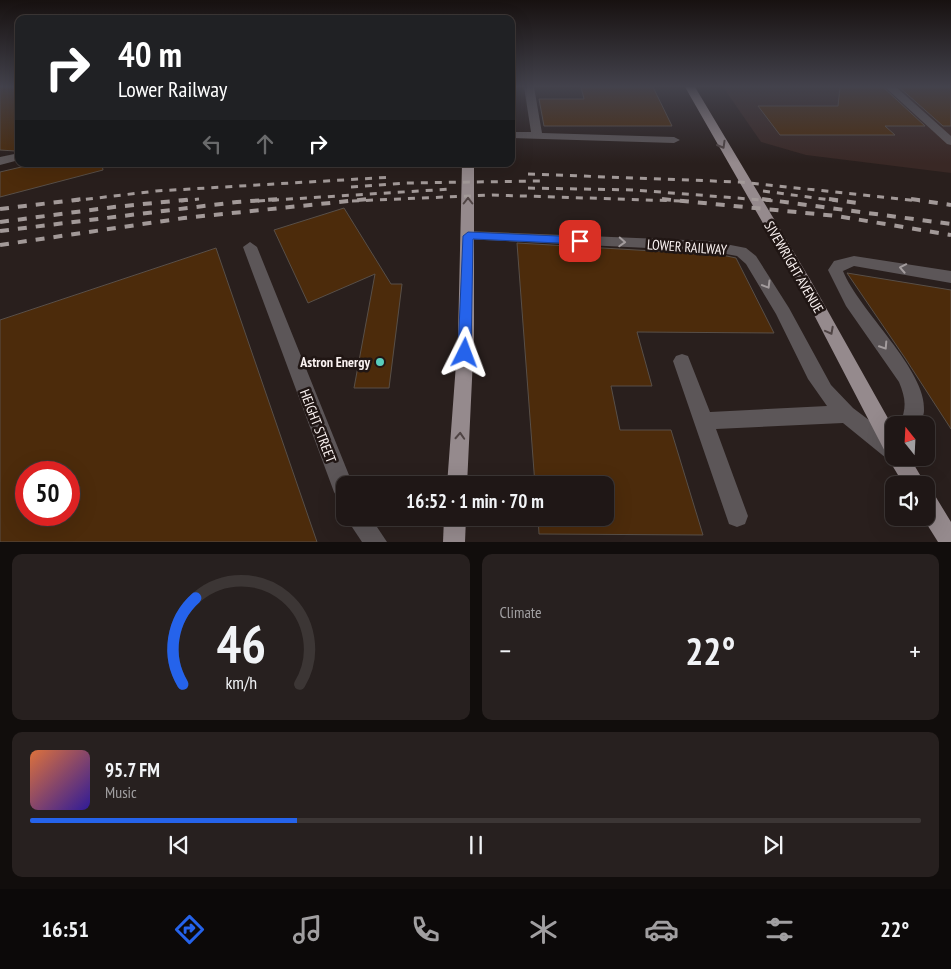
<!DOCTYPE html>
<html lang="en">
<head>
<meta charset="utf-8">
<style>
  :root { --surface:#1f1716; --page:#27201f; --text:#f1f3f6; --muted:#a19fa1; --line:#3c3635; --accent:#2563eb }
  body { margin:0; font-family:"PT Sans Narrow",sans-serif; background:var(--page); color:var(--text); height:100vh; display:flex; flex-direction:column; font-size:19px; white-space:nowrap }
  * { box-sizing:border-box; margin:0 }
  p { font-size:16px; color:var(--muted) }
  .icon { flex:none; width:28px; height:28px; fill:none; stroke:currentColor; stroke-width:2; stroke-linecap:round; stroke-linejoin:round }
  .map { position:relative; height:542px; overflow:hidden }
  .drawer { display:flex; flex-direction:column; gap:12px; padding:12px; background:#110d0c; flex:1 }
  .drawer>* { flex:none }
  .banner { position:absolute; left:15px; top:15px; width:500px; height:152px; border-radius:10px; box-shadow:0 5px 20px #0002,0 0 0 1px var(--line); background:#202124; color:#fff; overflow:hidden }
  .needle { width:32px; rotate:342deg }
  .buttons { position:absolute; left:885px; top:416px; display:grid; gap:10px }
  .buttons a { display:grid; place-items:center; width:50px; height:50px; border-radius:10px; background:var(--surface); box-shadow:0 5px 20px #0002,0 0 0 1px var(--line); font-size:25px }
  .speed { position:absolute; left:15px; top:461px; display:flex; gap:10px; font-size:25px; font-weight:700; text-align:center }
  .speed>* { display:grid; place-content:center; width:65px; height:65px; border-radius:50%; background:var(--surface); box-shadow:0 5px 20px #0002,0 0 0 1px var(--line); line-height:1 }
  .speed .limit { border:8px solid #d22; background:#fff; color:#111 }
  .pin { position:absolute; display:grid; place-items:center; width:42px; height:42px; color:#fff; margin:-21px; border-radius:10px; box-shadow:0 2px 8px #0006 }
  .me { position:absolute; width:55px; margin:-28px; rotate:3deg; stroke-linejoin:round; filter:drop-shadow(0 0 4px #0008) }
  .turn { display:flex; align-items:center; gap:18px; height:105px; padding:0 20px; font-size:22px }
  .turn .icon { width:65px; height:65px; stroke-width:2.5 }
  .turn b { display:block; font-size:35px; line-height:42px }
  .lanes { display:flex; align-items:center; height:48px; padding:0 20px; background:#0003; justify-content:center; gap:25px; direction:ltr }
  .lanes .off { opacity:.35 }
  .big { font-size:38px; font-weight:800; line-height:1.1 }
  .drawer .tile { flex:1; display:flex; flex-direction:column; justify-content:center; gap:8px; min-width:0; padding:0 18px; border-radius:10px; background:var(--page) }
  .drawer .dial { align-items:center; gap:0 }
  .dial svg { height:130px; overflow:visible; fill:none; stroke:var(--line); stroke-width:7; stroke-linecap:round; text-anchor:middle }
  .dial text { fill:var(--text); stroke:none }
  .song { display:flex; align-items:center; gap:15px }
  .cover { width:60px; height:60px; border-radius:8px; background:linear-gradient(135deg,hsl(20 70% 55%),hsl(250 70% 35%)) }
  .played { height:5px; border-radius:2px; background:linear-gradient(90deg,var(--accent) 30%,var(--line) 30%) }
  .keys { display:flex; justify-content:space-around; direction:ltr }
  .heat { display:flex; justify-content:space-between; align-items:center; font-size:28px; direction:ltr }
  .drawer .tiles { flex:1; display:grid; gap:12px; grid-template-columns:1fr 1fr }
  .tile:last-child { grid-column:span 2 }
  .trip { position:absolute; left:336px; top:476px; width:278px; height:50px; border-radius:10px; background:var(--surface); box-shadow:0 5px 20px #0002,0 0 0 1px var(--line); font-weight:800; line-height:50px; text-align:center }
  .dock { display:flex; height:80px; justify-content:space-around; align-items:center; background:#0c0909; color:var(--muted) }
  .dock .icon { width:35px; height:35px }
  .dock .active { color:var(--accent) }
  .dock b { font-size:22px; color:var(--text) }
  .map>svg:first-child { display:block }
</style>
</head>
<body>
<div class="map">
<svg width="951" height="542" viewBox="0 0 951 542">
  <rect width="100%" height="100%" fill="#291f1d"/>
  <polygon fill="#392825" points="723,87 951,87 951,173 806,155 761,142"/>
  <g fill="#4c2b0b" stroke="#584f48" fill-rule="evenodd">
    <polygon points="0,87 19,87 15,151 0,150"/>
    <polygon points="581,87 653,87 672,126 544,126 539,99 584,99"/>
    <polygon points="840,87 883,87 925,126 885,126 895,135 780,135 758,106 838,106"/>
    <polygon points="899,87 951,87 951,126 943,126"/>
    <polygon points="34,164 102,164 103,170 0,197 0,172"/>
    <polygon points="344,208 391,284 402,284 389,388 354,388 375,274 308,303 274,230"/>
    <polygon points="517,243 722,255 736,258 774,333 637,332 652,386 611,386 620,430 671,430 703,535 539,534 538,518 605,518 605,485 535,485"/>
    <path d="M216,248l101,294h-317v-222zM26,472h43v43h-43z"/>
    <polygon points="847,273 951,290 951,429 905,358"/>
  </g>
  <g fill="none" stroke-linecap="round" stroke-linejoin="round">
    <g fill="#5c5658" fill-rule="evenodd">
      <polygon points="524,87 534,87 542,133 674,137 680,140 674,143 511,138 511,132 531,132"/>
      <polygon points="885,87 896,87 951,136 951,145 947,144"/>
      <polygon points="19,153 19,160 0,165 0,157"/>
      <polygon points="468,231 710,241 746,248 756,256 789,308 831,385 853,408 894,439 894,458 900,458 893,461 886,458 843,423 716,429 748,516 745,524 737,527 729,524 673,361 676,356 682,354 688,356 710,412 827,406 808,379 776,314 746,264 737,256 710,251 463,239 461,236 463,233"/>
      <polygon points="250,242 257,247 353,485 345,485 345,503 338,499 334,492 243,247"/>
      <path d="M854,256l97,15v12l-97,-17 -11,5c16,40 84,99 81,140 0,4 -3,10 -5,14h-20c8,-16 7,-26 0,-43l-53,-76 -18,-36 6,-9z"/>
      <polygon points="346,518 371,518 387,542 362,542"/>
    </g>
    <g fill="#958a8d" fill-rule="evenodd">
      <polygon points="685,87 695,87 811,281 894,429 894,458 910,458 926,485 904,485 892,465 799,286"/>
      <polygon points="462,164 474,164 474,337 467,485 447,485 458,337"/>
      <polygon points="926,491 934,494 951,522 951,542 938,542 923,518 926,518"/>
      <polygon points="444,518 466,518 465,542 443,542"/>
    </g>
    <g stroke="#a29998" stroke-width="3" stroke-dasharray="7 7" stroke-linecap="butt">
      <polyline points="528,174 740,182 920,201"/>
      <polyline points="351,187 406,183 540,181"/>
      <polyline points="528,188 634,190 775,201"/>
      <polyline points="763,191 838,201"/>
      <polyline points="72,201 156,191 393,177"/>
      <polyline points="181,201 199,199"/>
      <polyline points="258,201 451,189"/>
      <polyline points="352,201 492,195 680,201"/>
    </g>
    <g stroke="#a29998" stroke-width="4" stroke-dasharray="9 9" stroke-linecap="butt">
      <polyline points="662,199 837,216 951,235"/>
      <polyline points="762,199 951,224"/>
      <polyline points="829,199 864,204"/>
      <polyline points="911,199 951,205"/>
      <polyline points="0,209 83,199"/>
      <polyline points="0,222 114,207 194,199"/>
      <polyline points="0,231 237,202 279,199"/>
      <polyline points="0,245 184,218 368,199"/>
    </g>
  </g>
  <defs><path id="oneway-chevron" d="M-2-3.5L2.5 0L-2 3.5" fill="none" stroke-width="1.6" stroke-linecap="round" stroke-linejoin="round" transform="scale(1.25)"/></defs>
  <g stroke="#4f4444">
    <use href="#oneway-chevron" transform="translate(722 145) rotate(60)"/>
    <use href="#oneway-chevron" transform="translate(468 201) rotate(-90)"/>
    <use href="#oneway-chevron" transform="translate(830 331) rotate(62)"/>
    <use href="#oneway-chevron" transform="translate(460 436) rotate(-87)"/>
  </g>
  <g stroke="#a39c9d">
    <use href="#oneway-chevron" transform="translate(622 242) rotate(3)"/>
    <use href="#oneway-chevron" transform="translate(903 268) rotate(-169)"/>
    <use href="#oneway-chevron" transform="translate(767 285) rotate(59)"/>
    <use href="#oneway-chevron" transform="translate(884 346) rotate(57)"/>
  </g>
  <linearGradient id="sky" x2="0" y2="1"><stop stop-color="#171110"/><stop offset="0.53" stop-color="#43424c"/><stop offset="1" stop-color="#43424c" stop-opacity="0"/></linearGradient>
  <rect width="951" height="163" fill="url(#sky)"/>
  <polygon fill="#2563eb" stroke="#184099" points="468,232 580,237 585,241 580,244 473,239 471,353 465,359 458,353 463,236"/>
  <circle fill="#59cebe" stroke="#201614" stroke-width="2" cx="380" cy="362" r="5"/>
  <g text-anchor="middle" stroke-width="5" stroke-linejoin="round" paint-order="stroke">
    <g font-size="14" fill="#faf2f1" stroke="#201614">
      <text transform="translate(687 247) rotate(4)" y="5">LOWER RAILWAY</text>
      <text transform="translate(794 267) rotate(60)" y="5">SIVEWRIGHT AVENUE</text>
      <text transform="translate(318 426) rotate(69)" y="5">HEIGHT STREET</text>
    </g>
    <g font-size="14" font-weight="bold" fill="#faf2f1" stroke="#201614" text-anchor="end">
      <text x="370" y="367">Astron Energy</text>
    </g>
  </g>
</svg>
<div class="buttons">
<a><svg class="needle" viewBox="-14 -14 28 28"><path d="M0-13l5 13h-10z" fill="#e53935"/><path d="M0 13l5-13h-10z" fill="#a19fa1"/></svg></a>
<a><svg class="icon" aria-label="sound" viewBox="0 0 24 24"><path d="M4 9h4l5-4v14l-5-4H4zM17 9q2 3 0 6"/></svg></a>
</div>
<div class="speed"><div class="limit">50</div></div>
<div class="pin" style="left:580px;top:241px;background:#d93025"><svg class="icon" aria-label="arrive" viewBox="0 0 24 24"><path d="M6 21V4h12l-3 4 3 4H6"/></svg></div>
<svg class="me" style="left:465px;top:353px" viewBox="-20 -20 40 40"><path d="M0-17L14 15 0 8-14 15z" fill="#2563eb" stroke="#fff" stroke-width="4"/></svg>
<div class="trip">16:52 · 1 min · 70 m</div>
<div class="banner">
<div class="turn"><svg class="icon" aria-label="right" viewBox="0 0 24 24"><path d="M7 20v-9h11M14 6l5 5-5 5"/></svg><div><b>40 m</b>Lower Railway</div></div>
<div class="lanes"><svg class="icon off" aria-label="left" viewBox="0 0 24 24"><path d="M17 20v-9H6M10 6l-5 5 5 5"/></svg><svg class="icon off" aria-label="ahead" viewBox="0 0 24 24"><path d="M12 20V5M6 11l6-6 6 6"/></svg><svg class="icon" aria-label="right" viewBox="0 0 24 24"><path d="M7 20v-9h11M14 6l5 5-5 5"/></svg></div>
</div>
</div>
<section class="drawer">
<div class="tiles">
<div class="tile dial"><svg viewBox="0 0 100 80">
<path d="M14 69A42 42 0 1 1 86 69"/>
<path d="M14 69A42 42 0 0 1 22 16" stroke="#2563eb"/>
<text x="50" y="56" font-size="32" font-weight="700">46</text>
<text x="50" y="72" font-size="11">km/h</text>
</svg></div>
<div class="tile"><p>Climate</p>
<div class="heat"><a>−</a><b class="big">22°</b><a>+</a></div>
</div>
<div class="tile">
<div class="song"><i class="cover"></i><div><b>95.7 FM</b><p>Music</p></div></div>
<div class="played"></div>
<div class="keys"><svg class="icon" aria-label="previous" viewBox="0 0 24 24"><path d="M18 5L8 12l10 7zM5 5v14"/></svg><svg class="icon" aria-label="pause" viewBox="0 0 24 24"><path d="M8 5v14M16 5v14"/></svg><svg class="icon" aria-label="next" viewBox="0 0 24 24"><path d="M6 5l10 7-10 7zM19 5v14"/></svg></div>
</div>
</div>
</section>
<nav class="dock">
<b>16:51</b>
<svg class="icon active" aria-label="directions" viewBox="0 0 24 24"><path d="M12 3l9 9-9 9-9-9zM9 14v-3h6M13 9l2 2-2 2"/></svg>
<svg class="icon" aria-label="music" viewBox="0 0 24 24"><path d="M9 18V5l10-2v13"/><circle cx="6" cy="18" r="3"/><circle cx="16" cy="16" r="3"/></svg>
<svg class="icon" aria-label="phone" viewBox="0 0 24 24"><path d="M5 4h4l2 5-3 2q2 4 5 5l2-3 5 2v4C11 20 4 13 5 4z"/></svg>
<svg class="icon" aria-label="climate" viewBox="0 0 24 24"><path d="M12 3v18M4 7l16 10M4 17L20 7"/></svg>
<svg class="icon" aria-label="car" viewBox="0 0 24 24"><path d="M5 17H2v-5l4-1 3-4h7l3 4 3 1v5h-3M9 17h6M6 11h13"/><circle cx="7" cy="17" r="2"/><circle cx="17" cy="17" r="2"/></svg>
<svg class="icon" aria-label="filters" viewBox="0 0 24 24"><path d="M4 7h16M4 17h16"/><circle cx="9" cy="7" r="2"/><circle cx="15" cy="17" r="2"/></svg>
<b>22°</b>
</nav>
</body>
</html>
